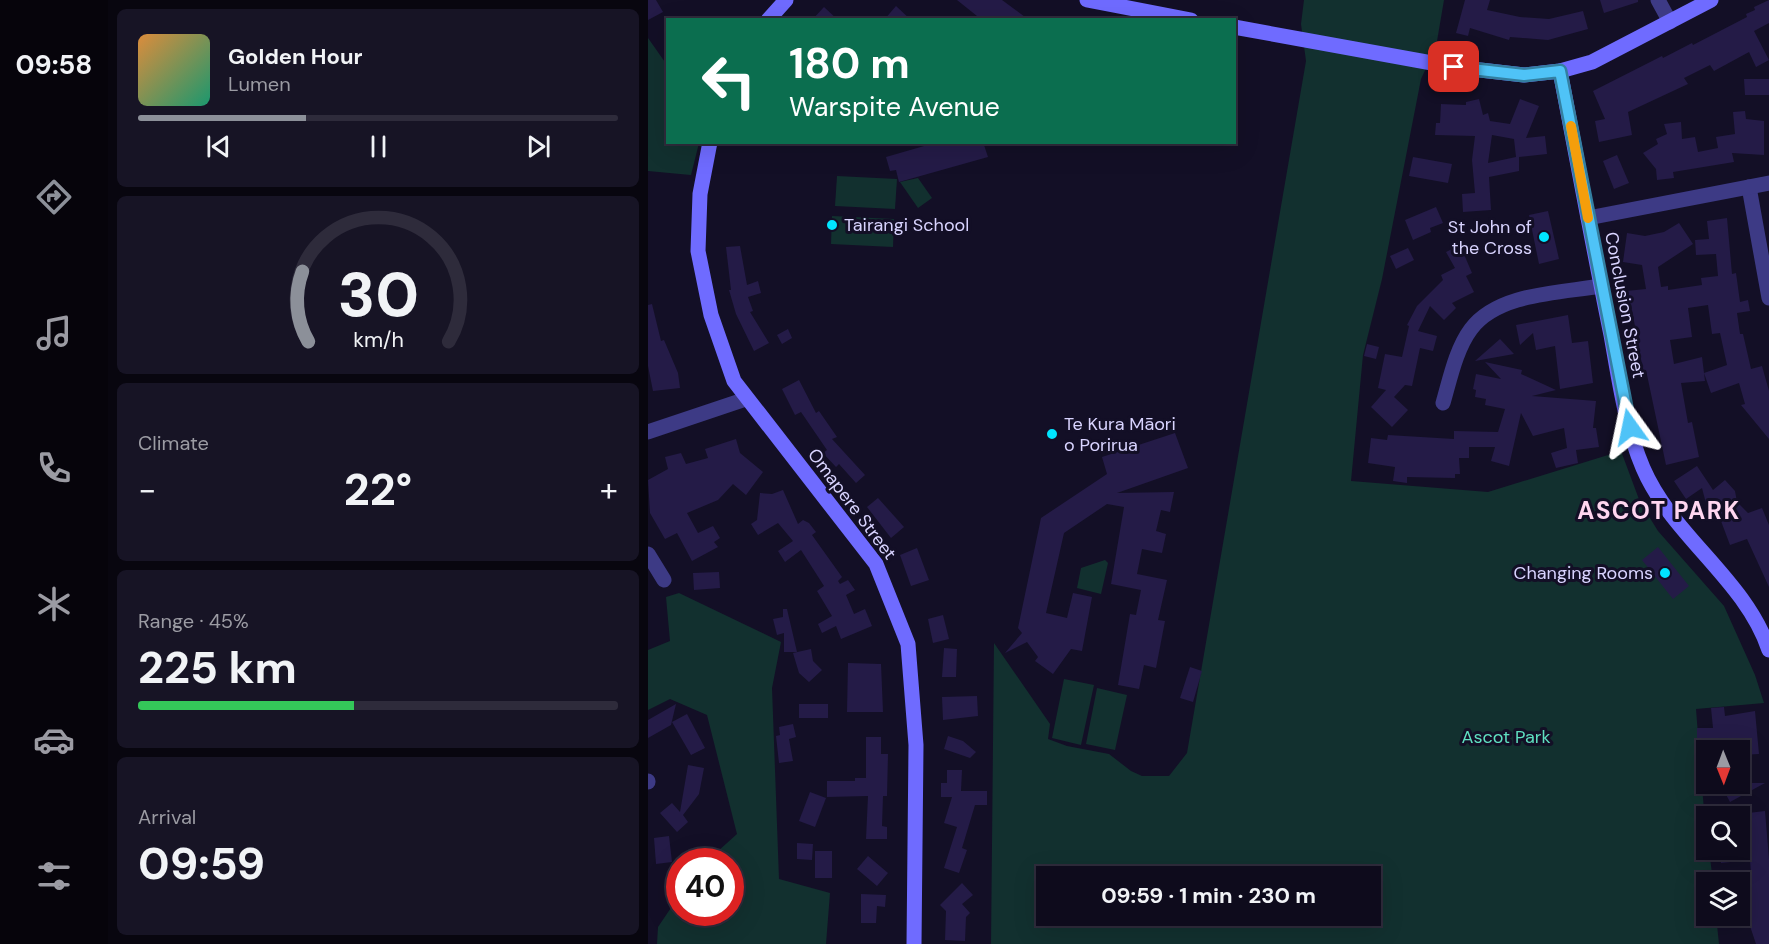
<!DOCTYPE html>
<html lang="en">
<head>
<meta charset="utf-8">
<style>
  :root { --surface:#0e0b1c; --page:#171425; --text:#f1f3f6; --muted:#9b9ba3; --line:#2e2b3b; --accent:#8c9099 }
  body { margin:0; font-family:"DM Sans",sans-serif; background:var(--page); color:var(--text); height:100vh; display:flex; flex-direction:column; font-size:22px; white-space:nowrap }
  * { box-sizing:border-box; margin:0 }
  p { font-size:20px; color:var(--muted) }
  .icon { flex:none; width:33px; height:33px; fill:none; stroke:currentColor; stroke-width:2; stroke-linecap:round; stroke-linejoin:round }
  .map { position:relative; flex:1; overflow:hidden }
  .drawer { display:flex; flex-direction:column; gap:9px; padding:9px; background:#08060f; width:540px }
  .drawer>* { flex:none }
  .banner { position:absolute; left:18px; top:18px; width:570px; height:126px; border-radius:0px; box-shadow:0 6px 24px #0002,0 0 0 2px var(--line); background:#0b6e4f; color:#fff; overflow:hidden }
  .needle { width:39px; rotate:179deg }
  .tools { position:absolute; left:1048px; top:740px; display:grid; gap:12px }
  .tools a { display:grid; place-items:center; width:54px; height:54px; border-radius:0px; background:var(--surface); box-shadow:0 6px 24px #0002,0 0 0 2px var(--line); font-size:30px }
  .speed { position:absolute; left:18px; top:848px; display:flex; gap:12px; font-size:30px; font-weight:700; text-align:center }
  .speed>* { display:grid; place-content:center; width:78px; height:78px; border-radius:50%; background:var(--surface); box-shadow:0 6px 24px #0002,0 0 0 2px var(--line); line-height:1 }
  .speed .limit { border:9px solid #d22; background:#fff; color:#111 }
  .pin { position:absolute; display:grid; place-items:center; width:51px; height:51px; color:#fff; margin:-26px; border-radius:12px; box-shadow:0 3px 9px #0006 }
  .me { position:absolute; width:66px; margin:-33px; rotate:348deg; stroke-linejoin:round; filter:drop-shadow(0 0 4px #0008) }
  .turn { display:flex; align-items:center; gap:21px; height:126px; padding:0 24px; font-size:27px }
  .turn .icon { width:78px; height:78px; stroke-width:2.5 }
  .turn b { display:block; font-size:42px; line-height:51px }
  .big { font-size:45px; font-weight:700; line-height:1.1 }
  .drawer .widget { flex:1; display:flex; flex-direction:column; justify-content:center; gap:9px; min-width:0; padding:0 21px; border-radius:9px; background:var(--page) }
  .drawer .dial { align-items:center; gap:0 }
  .dial svg { height:156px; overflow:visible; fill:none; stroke:var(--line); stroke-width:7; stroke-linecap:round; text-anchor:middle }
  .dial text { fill:var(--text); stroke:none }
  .song { display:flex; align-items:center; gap:18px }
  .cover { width:72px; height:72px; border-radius:9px; background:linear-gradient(135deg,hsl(30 70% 55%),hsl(160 70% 35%)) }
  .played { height:6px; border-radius:3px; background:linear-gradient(90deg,var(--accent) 35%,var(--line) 35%) }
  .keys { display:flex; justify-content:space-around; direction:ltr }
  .heat { display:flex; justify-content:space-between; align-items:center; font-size:33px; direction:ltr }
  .charge { height:9px; border-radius:4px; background:linear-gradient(90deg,#34c759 45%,var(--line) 0) }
  .trip { position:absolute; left:388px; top:866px; width:345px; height:60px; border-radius:0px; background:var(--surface); box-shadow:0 6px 24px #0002,0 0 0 2px var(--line); font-weight:700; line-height:60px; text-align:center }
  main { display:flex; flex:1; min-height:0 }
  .tab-bar { display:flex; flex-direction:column; width:108px; justify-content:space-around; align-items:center; background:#06040b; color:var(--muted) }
  .tab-bar .icon { width:42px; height:42px }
  .tab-bar .current { color:var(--accent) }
  .tab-bar b { font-size:27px; color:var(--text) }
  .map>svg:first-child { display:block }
</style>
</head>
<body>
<main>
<nav class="tab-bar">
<b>09:58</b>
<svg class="icon current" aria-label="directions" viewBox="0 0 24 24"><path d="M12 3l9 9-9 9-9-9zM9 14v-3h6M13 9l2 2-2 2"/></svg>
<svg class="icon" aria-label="music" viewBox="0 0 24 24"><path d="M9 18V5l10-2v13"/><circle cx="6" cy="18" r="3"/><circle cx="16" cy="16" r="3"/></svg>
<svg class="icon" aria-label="phone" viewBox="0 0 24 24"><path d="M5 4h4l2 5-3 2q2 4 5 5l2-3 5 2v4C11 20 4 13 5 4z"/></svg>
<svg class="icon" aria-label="climate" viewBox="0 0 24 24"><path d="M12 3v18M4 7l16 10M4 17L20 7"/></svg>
<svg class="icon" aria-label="car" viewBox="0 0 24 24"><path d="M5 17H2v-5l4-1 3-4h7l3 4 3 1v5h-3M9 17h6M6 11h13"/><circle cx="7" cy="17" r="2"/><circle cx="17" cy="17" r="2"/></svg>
<svg class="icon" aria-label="filters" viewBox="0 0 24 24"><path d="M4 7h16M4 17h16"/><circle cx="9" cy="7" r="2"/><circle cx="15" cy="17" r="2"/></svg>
</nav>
<section class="drawer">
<div class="widget">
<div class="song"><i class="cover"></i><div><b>Golden Hour</b><p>Lumen</p></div></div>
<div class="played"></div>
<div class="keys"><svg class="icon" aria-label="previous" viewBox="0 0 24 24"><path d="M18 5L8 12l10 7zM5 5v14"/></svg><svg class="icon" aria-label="pause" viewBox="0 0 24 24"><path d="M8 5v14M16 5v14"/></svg><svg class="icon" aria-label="next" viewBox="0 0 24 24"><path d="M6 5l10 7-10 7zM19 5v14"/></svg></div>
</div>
<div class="widget dial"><svg viewBox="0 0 100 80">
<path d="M14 69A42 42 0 1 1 86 69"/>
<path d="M14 69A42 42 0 0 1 11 33" stroke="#8c9099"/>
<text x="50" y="56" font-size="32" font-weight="700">30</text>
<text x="50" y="72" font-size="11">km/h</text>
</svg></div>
<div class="widget"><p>Climate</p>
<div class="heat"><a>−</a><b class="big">22°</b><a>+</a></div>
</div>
<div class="widget"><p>Range · 45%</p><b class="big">225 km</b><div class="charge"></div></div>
<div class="widget"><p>Arrival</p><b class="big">09:59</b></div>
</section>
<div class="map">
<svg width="1121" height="944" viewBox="0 0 1121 944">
  <rect width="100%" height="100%" fill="#130f26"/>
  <g fill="#12302f" fill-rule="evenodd">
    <path d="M656,0h140l-8,47 -15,32 -39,200 -19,76 -12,126 137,11 133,-41 19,51 18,29 66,75 31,69 9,28 -68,6 11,140h2l4,33h-6v33h9l3,29h-728l3,-301 56,81 -2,15 19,7 42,8 22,17 11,5h27l18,-23 119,-692 -5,-37zM399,876h324v39h-324z"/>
    <polygon points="0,38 19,65 20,142 51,143 43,175 0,171"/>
    <polygon points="189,176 249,179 247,209 187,206"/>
    <polygon points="270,178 284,198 270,208 252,182"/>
    <polygon points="184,216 246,219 245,247 183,244"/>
    <polygon points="457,560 460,563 453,594 429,588 433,568"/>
    <polygon points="31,593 133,642 124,688 131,879 182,893 178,944 9,944 10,927 31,896 32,912 82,912 82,861 59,861 89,834 59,715 22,699 0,710 0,650 22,641 18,597"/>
    <polygon points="416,679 446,685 433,745 404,738"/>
    <polygon points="449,688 479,695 467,750 438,744"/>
  </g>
  <g fill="#241b47" fill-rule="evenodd">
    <polygon points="0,0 8,0 15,12 0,20"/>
    <polygon points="309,0 354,0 381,20 334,20"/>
    <polygon points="817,0 842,0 839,10 872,17 901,19 935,11 940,29 900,40 862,37 861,40 822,28 820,36 808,33"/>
    <polygon points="952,0 990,0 990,2 956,13"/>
    <polygon points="1121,0 1121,23 1106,31 1121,60 1108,67 1101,52 1066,71 1062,65 1036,78 1040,84 980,112 984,135 951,142 947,121 957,119 945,91 1014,56 1015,58 1044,43 1045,45 1099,17 1098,14 1107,10 1106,7"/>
    <polygon points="248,6 263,20 236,20"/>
    <polygon points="176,7 190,20 164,20"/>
    <polygon points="1096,79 1121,79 1121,95 1097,95"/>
    <path d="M831,99l4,16 5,-2 2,8 20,3 10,-25 19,7 -13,32 19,-2 2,18 -28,3v14l-30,6 2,33 -28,2 -1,-18 13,-1 -3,-33 3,-24 -40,-1 1,-12h4l1,-19 25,1v-3zM844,135l22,4 2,18 -28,6z"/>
    <polygon points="1097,111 1098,119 1116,121 1116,155 1084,153 1086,162 1025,172 1026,178 1009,180 1008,169 995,153 1010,144 1008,139 1019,134 1016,124 1033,122 1034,139 1047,137 1050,152 1070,148 1068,137 1087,134 1085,112"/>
    <polygon points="290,142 335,142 340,157 251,182 248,170 242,171 238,157"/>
    <polygon points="969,155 981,183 966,189 955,161"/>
    <polygon points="765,157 804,164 800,183 761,176"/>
    <polygon points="788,207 795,223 782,228 783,232 765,240 757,220"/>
    <polygon points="900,211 911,259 891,264 881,215"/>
    <polygon points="1079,218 1084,274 1088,273 1092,302 1100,300 1102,311 1089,313 1092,334 1095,334 1103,369 1114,366 1121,391 1121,439 1093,405 1097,404 1091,383 1063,393 1056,373 1079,365 1072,333 1064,334 1060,305 1040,308 1044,337 1022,340 1026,364 1054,357 1057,381 1033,383 1040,423 1044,422 1051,457 1018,465 998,370 995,370 984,310 981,311 978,291 998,289 994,265 975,262 979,233 997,236 1016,232 1031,223 1045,244 1010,267 1013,287 1020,286 1020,290 1054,285 1053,278 1070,276 1068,254 1048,255 1047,240 1061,239 1059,221"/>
    <polygon points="812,245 824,273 818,276 826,292 804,303 808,308 796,320 782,306 770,331 789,336 785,351 772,348 764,386 757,385 746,397 760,410 744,427 723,407 738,390 730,388 737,354 754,357 761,326 759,325 769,306 795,280 793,275 807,268 798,252"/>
    <polygon points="92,246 99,285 110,281 113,293 100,297 105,311 102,312 121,343 106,351 88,314 81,290 83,290 78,247"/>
    <polygon points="760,248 766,260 748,269 742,256"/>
    <polygon points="4,304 13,341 16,340 30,373 32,388 5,391 0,366 0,305"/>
    <polygon points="920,315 924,343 940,341 945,383 912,389 907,346 888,350 885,333 872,345 868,325"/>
    <polygon points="140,329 144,338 134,344 129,335"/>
    <polygon points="852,339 866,354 827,361"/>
    <polygon points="719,344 731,347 728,359 716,356"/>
    <polygon points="837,362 874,370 873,374 908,390 884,396 948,401 945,428 948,428 951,447 928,450 930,463 908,468 903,453 919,448 916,428 885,436 873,413 861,466 843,461 847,447 821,447 821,458 811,458 812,474 807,474 807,478 759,477 759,483 745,481 747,467 720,463 723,438 739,440 740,435 806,439 806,431 850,432 857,409 837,405 838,399 827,397 828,390 825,389 828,374 853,379"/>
    <polygon points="151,380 168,413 171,411 189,437 184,439 217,475 208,483 191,464 188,467 175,453 179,450 153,412 147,415 134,389"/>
    <polygon points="527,433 540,468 469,493 526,492 522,512 513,510 508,531 518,534 514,553 494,549 489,574 519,580 510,620 517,621 508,668 496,665 491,689 470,685 482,614 488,615 493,590 463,584 476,507 459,504 416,533 398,613 419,618 425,593 444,597 434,651 423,649 405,674 387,661 390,657 379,642 357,653 374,633 370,628 393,518 459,474 454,457"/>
    <polygon points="88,439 92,453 115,472 98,495 85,484 70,500 39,513 50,533 65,526 72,538 66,542 70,547 44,561 29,533 17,539 2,513 0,480 20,469 17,457 33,453 38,464 60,458 57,449"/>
    <polygon points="1049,466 1065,490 1077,480 1087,491 1089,502 1100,513 1114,508 1121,525 1121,587 1099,539 1082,545 1070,513 1061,515 1054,488 1038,499 1026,481"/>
    <polygon points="135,490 150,524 155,520 161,523 168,532 164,535 194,577 190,581 192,584 200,580 207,590 198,595 206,614 217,609 224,626 193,639 188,626 174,633 170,624 184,616 169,591 176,586 153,550 137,562 130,551 145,541 130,523 110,535 103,524 109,520 112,493 124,494"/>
    <polygon points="230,498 256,527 243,538 219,507"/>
    <polygon points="1010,547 1041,586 1025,599 994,560"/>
    <polygon points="269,548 281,580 263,586 252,555"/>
    <polygon points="71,572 72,588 46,590 45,573"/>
    <polygon points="135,609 139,609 149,652 136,652 136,633 129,635 125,619 135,617"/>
    <polygon points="295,615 301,639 285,643 280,619"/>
    <polygon points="296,648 309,649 308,677 294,677"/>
    <polygon points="163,649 165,661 174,670 161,682 151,673 145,653"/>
    <polygon points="200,663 233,664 235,712 199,712"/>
    <polygon points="542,667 554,671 545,702 532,698"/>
    <polygon points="329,696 330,716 295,720 294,697"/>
    <polygon points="28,704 23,725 0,738 0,720"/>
    <rect x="151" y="704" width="29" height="14"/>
    <polygon points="1076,707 1077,716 1107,711 1111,754 1092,755 1092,750 1076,750 1075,742 1049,743 1049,728 1065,728 1063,708"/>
    <polygon points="39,714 57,748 43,755 24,722"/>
    <polygon points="145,724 148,737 141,739 145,761 131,763 128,736 132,735 131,727"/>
    <polygon points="300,736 315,741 328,752 322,758 296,749"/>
    <polygon points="218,737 233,737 233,754 240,754 239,796 235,796 234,826 239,827 239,839 218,839 220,796 179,797 179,781 207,781 207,778 218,778"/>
    <polygon points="40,765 56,768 51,794 35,815 40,822 29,832 12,813 24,803 32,812"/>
    <polygon points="1092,768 1100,783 1117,783 1082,802 1072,783 1092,783"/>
    <polygon points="299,770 314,770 313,791 339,791 339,805 327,805 314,848 319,850 311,873 296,868 309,827 296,823 304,797 293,797 293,783 299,783"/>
    <polygon points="162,792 178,798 167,827 151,821"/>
    <polygon points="1117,811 1121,859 1121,944 1108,944 1096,908 1094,889 1104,888 1102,860 1073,863 1071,849 1092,849 1092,814"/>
    <polygon points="21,836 24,862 8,864 6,838"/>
    <polygon points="149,843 165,844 164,860 149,859"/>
    <rect x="167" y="851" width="17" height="27"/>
    <polygon points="220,856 240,873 229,886 209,869"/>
    <polygon points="314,883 325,895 314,904 322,913 318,917 317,941 297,940 298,911 292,905"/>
    <polygon points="213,894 238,895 237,907 229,906 228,923 213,923"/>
  </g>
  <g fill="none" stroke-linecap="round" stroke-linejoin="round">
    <g stroke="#3d3a85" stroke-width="15">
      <polyline points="1010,0 1022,22"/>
      <polyline points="1101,187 1121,298"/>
      <polyline points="940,218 1121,183"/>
      <path d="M795,403c7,-24 13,-54 28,-74 27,-36 89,-36 130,-43"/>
      <polyline points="0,432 98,399"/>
      <polyline points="0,554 16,580"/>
      <polyline points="0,782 0,781"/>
    </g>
    <g stroke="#6f6bff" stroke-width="15">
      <polyline points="439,0 543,20"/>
      <polyline points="120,20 138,0"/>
      <polyline points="586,27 806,67 876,75 912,71 944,62 1063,0"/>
      <path d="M912,71c17,88 33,176 51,264 8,44 14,91 32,133 29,68 102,111 126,182"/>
      <polyline points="62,142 52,194 50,251 63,315 86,381 228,564 260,644 268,745 266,944"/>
    </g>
  </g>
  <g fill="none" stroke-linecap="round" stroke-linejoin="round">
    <defs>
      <polyline id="route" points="806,67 876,75 912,71 982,427"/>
    </defs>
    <use href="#route" stroke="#337fa1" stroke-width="15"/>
    <use href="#route" stroke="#4fc3f7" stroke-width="10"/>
    <polyline stroke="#f59e0b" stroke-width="10" points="923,126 940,218"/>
  </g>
  <g fill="#00e5ff" stroke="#130f26" stroke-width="2">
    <circle cx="184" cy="225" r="6"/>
    <circle cx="896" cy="237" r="6"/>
    <circle cx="404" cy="434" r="6"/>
    <circle cx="1017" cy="573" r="6"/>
  </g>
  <g text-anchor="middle" stroke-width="6" stroke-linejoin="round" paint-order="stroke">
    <g font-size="18" fill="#d9d4ff" stroke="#130f26" text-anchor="start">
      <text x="196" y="231">Tairangi School</text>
      <text x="884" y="233" text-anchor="end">St John of<tspan x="884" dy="21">the Cross</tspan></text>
      <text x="416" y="430">Te Kura Māori<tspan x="416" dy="21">o Porirua</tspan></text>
      <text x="1005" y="579" text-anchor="end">Changing Rooms</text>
    </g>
    <g font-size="18" fill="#d9d4ff" stroke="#130f26">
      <text transform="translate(977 305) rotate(79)" y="6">Conclusion Street</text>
      <text transform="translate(204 504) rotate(53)" y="6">Omapere Street</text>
    </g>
    <g font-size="18" fill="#5fe0c0" stroke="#130f26">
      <text x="858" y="743">Ascot Park</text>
    </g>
    <g font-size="24" font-weight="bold" letter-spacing="1.5" fill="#ffd6f0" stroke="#130f26">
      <text x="1011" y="519">ASCOT PARK</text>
    </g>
  </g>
</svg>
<div class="tools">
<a><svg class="needle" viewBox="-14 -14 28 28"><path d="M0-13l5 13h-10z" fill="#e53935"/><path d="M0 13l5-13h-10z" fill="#9b9ba3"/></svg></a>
<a><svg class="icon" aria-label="search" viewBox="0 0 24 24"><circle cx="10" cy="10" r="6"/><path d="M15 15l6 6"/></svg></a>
<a><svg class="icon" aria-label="layers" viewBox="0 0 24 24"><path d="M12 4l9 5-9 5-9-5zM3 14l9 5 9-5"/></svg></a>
</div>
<div class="speed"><div class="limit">40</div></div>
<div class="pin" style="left:806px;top:67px;background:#d93025"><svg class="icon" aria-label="arrive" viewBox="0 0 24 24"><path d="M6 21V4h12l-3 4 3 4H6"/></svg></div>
<svg class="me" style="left:982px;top:427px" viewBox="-20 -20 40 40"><path d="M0-17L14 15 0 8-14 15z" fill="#4fc3f7" stroke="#fff" stroke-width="4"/></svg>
<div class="trip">09:59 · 1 min · 230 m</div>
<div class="banner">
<div class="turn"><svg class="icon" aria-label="left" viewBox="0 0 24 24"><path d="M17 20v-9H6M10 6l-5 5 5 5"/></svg><div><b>180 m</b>Warspite Avenue</div></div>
</div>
</div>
</main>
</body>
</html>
